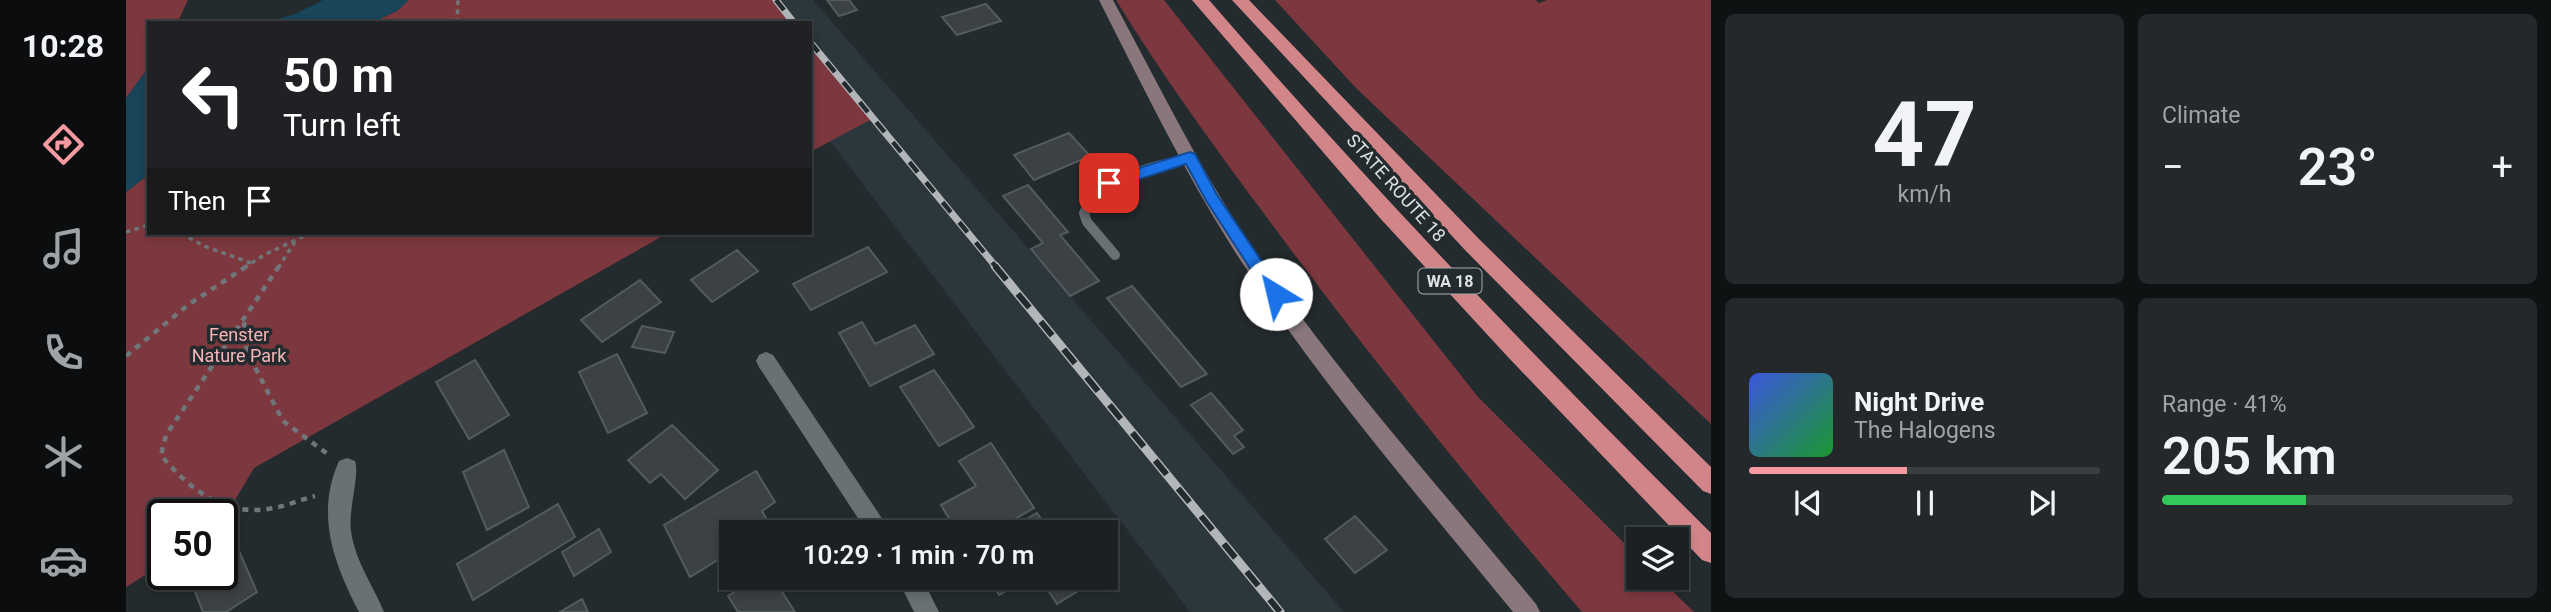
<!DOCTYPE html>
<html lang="en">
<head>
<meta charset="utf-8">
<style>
  :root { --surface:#1b2022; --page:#24282a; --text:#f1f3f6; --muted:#a0a3a5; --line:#393e40; --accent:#f49aa0 }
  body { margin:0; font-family:Roboto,sans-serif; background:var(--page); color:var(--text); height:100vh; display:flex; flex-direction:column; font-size:26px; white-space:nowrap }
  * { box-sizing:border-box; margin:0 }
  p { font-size:23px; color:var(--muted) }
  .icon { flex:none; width:38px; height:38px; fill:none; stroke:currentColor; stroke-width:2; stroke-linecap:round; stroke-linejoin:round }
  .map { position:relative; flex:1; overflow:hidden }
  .drawer { display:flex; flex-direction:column; gap:14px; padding:14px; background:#0f1213; width:840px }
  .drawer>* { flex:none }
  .top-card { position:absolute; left:21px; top:21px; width:665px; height:214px; border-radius:0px; box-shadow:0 4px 10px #0003,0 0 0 2px var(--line); background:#202124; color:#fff; overflow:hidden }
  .controls { position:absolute; left:1500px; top:527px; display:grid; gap:14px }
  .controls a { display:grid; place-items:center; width:63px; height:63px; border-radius:0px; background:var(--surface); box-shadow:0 4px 10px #0003,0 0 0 2px var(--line); font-size:35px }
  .speed { position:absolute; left:21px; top:499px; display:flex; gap:14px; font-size:35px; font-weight:700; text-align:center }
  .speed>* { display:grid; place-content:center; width:91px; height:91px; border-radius:50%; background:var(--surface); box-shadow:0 4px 10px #0003,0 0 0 2px var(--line); line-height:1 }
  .speed .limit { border:4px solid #111; border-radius:10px; background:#fff; color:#111 }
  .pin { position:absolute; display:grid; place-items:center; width:60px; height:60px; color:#fff; margin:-30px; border-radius:14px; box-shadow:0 4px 10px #0006 }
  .me { position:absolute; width:77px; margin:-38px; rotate:324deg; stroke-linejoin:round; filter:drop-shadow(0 0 5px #0008) }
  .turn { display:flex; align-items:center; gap:24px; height:147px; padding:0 21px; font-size:32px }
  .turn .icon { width:91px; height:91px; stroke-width:2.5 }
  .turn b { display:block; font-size:49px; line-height:60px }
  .then { display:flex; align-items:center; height:66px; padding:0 21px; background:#0003; gap:14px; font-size:26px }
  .big { font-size:52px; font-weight:600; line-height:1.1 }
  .drawer .widget { flex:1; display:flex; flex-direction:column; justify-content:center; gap:10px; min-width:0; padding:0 24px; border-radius:10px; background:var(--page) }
  .drawer .dial { align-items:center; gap:0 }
  .dial b { font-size:91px; line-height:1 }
  .song { display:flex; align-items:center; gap:21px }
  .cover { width:84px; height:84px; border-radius:10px; background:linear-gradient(135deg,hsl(230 70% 55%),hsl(130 70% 35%)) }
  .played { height:7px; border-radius:4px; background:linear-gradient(90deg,var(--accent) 45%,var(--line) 45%) }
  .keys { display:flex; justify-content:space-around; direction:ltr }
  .heat { display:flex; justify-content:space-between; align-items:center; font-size:38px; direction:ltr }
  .charge { height:10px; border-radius:5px; background:linear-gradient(90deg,#34c759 41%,var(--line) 0) }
  .drawer .tiles { flex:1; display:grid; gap:14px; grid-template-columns:repeat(2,1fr) }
  .trip { position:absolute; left:593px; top:520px; width:399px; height:70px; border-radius:0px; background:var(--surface); box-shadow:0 4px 10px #0003,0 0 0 2px var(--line); font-weight:600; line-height:70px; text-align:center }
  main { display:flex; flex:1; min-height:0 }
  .menu { display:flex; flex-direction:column; width:126px; justify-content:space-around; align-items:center; background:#0b0d0e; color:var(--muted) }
  .menu .icon { width:49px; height:49px }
  .menu .current { color:var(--accent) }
  .menu b { font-size:32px; color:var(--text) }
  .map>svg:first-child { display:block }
</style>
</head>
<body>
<main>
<nav class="menu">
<b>10:28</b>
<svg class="icon current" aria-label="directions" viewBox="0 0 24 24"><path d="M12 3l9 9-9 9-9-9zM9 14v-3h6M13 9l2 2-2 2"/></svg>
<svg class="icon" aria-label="music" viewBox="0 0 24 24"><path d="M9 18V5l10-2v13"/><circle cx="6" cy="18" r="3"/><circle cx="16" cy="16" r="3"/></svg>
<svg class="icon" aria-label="phone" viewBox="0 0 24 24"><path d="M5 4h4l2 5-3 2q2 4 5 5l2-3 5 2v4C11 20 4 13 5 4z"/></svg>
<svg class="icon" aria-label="climate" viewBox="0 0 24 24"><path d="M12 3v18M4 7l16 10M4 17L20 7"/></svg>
<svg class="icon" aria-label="car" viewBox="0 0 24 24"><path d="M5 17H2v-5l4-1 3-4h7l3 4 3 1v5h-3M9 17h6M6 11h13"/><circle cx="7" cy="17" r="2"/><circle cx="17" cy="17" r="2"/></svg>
</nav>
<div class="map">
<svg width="1585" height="612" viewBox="0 0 1585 612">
  <rect width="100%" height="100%" fill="#242b2e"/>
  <polygon fill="#2b363d" points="598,0 687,0 1218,612 1064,612 684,115 684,23 615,23"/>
  <g fill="#7d383f">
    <polygon points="0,0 62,0 51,23 23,23 23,67 0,98"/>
    <polygon points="283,0 650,0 668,23 245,23 271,11"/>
    <path d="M990,0h48l314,397 160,160v21h21l35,34h-112c-106,-123 -208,-250 -305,-381 -56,-75 -112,-151 -161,-231z"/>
    <polygon points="1149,0 1410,0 1413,3 1421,0 1585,0 1585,424 1230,88"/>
    <polygon points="684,42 748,118 684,152"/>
    <polygon points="23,174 23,233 542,233 128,468 96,522 96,514 37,514 37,564 0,587 0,192"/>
  </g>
  <g fill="#18455a">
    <polygon points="197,0 283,0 271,11 245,23 138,23 169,14"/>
    <polygon points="23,67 23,174 0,192 0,98"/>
  </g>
  <g fill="#3b4145" stroke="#545b5f" stroke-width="2">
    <polygon points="701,0 723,0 731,10 713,16"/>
    <polygon points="860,4 875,21 831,35 816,17"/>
    <polygon points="943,133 964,156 908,180 888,155"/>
    <polygon points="902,185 942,232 934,235 973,281 944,296 905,249 917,243 877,196"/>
    <polygon points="742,247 761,272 685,310 667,284"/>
    <polygon points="611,250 632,271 586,302 565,280"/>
    <polygon points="514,280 535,302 476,342 455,320"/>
    <polygon points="1006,286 1081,374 1055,387 981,298"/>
    <polygon points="736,322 749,344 789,325 808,354 744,386 713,333"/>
    <polygon points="516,326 548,332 539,353 506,347"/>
    <polygon points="491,354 521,413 482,433 453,372"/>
    <polygon points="349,360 383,415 343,439 310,382"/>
    <polygon points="808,370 848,427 813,446 774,387"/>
    <polygon points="1085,393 1117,430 1108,436 1118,447 1107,454 1065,405"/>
    <polygon points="546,425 592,470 559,499 535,474 524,483 502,460"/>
    <polygon points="865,443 908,508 866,532 831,532 815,505 850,486 833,461"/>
    <polygon points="378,450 403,507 361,530 337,472"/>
    <polygon points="630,471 649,502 636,511 645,527 637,532 606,532 606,551 564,577 538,525"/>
    <polygon points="432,504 449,537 347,600 331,564"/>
    <polygon points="911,513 924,532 878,532"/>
    <polygon points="1229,516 1261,550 1229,573 1199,539"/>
    <polygon points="103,528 131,592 100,612 77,612 62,574 96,574 96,533"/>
    <polygon points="473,529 485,552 448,576 436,552"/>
    <polygon points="630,578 647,578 669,612 612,612 602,596"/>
    <polygon points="863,578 902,578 873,595"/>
    <polygon points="914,578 973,578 931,604"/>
    <polygon points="456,599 462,612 434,612"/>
  </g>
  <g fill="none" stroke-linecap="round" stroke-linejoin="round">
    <g stroke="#707679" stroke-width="3.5" stroke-dasharray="4.5 4.5" stroke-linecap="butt">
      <polyline points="331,23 332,0"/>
      <polyline points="0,232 23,225"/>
      <polyline points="55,233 78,246 125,263"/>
      <polyline points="118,268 138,255 184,233"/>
      <polyline points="152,268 170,240"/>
    </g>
    <g stroke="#707679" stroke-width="4.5" stroke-dasharray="6 6" stroke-linecap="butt">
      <path d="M153,266l-113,169 -5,20c26,32 62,61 107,54 16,-2 31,-9 47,-13"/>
      <polyline points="118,322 121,352 157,421 203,455"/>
      <polyline points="0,356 62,305 121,266"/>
    </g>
    <path stroke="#6a7175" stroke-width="10" d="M989,255l-28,-33 -3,-9c20,-39 67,-45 106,-55"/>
    <g fill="#6a7175" fill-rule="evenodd">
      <polygon points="640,352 647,355 765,532 741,532 633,367 630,361 633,355"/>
      <path d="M221,458l8,3c5,12 -7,50 -4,70 4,30 22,54 33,81h-25c-25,-49 -44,-97 -20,-151z"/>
      <polygon points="771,578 796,578 813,612 788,612"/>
    </g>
    <path fill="#89777b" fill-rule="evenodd" d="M973,0h14c43,80 83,161 132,237 86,130 192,247 291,367l4,8h-27c-97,-119 -199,-236 -281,-365 -50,-79 -91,-164 -133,-247z"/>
    <g fill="#d18589" fill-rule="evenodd">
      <path d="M1066,0h17c160,185 329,361 502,533v30l-9,-3 -195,-204 -128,-139z"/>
      <polygon points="1106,0 1123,0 1353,239 1585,467 1585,494 1577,491 1339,250"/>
    </g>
    <defs>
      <g id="rail-far1">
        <polyline points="650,0 668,23"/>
        <polyline points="684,42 871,268"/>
      </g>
      <polyline id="rail" points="869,266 1154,612"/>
    </defs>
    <use href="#rail-far1" stroke="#b2b6b9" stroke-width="7"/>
    <use href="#rail" stroke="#b2b6b9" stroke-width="9"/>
    <use href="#rail-far1" stroke="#242b2e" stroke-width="4.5" stroke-dasharray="13" stroke-linecap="butt"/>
    <use href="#rail" stroke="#242b2e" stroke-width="6" stroke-dasharray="18" stroke-linecap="butt"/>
  </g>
  <polygon fill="#1a73e8" stroke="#114b97" stroke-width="2" points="1064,152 1069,154 1091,195 1155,290 1157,294 1155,299 1144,299 1081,202 1060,164 983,189 975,183 978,179"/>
  <g text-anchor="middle" stroke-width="7" stroke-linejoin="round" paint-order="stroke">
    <rect fill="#242b2e" stroke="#a6abad" stroke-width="2" x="1292.5" y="268.5" width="63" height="25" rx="5"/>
    <g font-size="16" font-weight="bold" fill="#dee2e4">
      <text x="1324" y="287">WA 18</text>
    </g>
    <g font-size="18" fill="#dee2e4" stroke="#242b2e">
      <text transform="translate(1270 188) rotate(48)" y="6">STATE ROUTE 18</text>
    </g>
    <g font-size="18" fill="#f8b5b8" stroke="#242b2e">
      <text x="113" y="341">Fenster<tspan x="113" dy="21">Nature Park</tspan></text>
    </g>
  </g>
</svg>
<div class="controls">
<a><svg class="icon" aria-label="layers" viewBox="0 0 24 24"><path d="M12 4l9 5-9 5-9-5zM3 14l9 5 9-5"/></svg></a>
</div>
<div class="speed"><div class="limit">50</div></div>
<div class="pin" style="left:983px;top:183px;background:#d93025"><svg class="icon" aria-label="arrive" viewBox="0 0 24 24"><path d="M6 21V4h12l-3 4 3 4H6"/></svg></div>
<svg class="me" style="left:1150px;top:294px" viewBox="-20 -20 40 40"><circle r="19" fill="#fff"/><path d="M0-13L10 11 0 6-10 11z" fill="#1a73e8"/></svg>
<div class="trip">10:29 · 1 min · 70 m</div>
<div class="top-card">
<div class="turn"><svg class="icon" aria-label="left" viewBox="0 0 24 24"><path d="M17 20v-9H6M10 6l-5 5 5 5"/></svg><div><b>50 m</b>Turn left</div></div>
<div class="then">Then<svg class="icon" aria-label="arrive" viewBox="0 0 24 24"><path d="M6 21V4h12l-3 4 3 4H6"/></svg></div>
</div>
</div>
<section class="drawer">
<div class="tiles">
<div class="widget dial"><b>47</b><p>km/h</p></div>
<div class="widget"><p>Climate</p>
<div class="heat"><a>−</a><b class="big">23°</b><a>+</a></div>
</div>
<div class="widget">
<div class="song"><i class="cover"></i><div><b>Night Drive</b><p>The Halogens</p></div></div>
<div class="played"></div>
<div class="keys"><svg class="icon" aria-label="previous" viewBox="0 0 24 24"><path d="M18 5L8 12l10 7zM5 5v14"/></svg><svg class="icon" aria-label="pause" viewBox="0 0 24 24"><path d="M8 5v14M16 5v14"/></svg><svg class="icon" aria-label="next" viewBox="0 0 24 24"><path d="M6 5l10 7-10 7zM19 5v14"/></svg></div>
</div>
<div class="widget"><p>Range · 41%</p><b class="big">205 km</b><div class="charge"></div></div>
</div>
</section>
</main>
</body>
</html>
